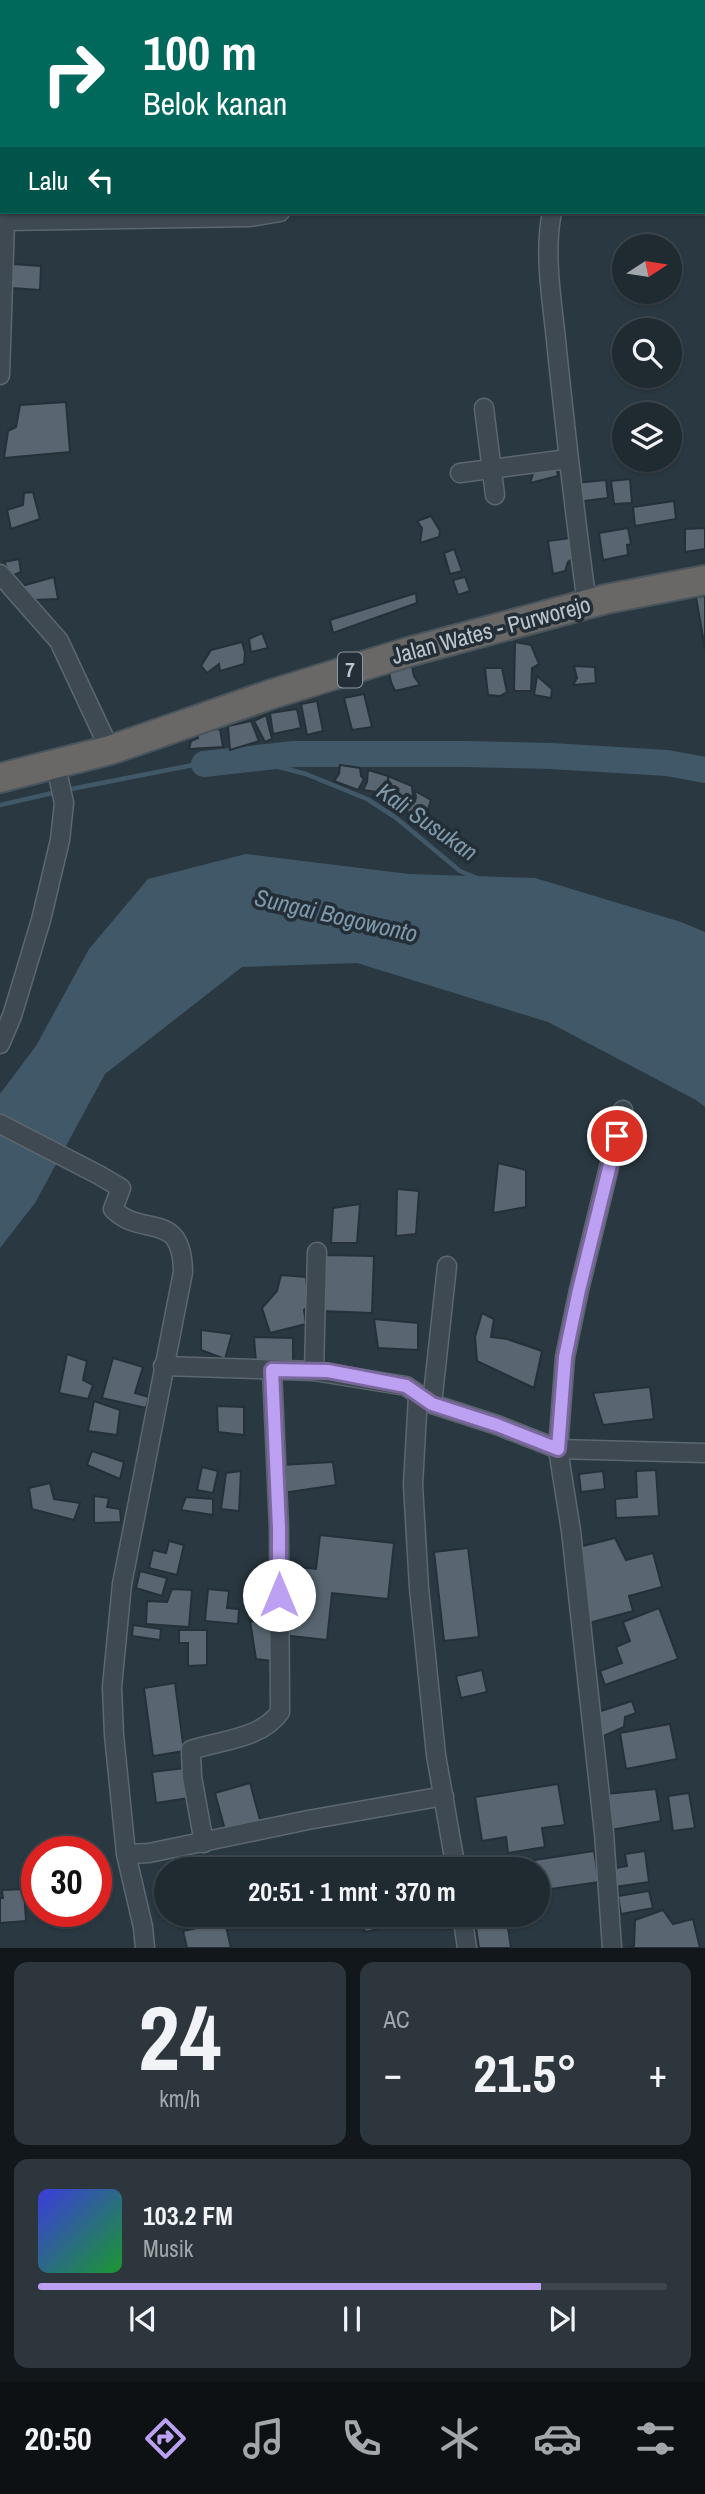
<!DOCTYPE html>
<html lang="id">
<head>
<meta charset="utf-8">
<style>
  :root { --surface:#202a31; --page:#2d363d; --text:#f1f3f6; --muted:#a2a7ab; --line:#3d464d; --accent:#bca0f2 }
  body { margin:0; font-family:"Archivo Narrow",sans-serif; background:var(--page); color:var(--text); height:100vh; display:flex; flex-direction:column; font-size:26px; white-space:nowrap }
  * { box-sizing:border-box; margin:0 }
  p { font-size:23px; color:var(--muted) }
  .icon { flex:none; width:38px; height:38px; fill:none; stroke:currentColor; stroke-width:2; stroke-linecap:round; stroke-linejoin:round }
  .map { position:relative; height:1948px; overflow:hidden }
  .details { display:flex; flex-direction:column; gap:14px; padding:14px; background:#12171b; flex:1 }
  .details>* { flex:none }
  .guide { position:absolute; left:0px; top:0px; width:705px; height:214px; box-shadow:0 2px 5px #0004,0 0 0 2px var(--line); background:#00695c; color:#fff; overflow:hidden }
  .needle { width:46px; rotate:78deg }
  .buttons { position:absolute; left:612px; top:234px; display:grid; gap:14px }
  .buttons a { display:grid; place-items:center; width:70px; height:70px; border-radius:50%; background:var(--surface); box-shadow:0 2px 5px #0004,0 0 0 2px var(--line); font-size:35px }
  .speed { position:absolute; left:21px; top:1836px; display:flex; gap:14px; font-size:35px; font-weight:700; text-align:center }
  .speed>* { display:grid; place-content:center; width:91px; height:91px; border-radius:50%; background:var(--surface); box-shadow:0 2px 5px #0004,0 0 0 2px var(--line); line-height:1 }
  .speed .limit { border:10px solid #d22; background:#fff; color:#111 }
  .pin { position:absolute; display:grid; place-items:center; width:60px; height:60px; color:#fff; margin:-30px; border:4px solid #fff; border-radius:50%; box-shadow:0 2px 7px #0007 }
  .me { position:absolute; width:77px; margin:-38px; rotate:0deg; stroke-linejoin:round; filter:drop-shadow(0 0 5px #0008) }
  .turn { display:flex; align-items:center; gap:24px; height:147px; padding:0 28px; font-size:32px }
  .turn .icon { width:91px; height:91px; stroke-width:2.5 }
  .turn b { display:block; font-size:49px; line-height:60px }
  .then { display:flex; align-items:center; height:66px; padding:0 28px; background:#0003; gap:14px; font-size:26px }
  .big { font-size:52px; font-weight:700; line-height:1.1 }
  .details .card { flex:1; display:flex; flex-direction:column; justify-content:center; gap:10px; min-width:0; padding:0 24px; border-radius:14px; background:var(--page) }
  .details .dial { align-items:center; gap:0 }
  .dial b { font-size:91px; line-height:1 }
  .song { display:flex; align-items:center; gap:21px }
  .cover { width:84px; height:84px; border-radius:10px; background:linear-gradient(135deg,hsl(240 70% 55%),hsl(130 70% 35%)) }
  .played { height:7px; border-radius:4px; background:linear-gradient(90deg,var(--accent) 80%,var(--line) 80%) }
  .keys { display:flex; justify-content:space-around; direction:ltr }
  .heat { display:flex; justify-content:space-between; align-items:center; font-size:38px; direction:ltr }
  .details .tiles { flex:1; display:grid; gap:14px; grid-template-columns:1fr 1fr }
  .card:last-child { grid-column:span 2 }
  .trip { position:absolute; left:154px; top:1857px; width:396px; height:70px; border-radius:35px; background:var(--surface); box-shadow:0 2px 5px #0004,0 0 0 2px var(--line); font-weight:700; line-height:70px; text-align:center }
  .dock { display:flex; height:112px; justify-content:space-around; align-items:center; background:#0d1114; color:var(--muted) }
  .dock .icon { width:49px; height:49px }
  .dock .current { color:var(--accent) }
  .dock b { font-size:32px; color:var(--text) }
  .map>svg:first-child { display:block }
</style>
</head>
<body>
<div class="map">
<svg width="705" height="1948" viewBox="0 0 705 1948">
  <rect width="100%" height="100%" fill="#2a3841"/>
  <polygon fill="#415868" points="246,854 409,874 535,878 681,922 705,932 705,1107 696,1100 548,1022 357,963 242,967 105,1074 35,1203 0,1248 0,1094 36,1046 89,949 148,879"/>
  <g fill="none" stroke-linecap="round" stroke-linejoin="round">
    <g stroke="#415868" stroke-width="4.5">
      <polyline points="66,790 198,764 271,765 306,774 367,799 395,817 460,871 477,878"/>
      <polyline points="0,805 57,792"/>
    </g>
    <polyline stroke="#415868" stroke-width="26" points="204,764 294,754 465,754 551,756 667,763 705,770"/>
  </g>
  <g fill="#596671" stroke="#253039" stroke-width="2">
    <polygon points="12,264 41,266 40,290 12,288"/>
    <polygon points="66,402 70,452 4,458 8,431 16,427 20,405"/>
    <polygon points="555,460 558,476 530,483 536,464"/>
    <polygon points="630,479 632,503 614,504 611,481"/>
    <polygon points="606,480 608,498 576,502 575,483"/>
    <polygon points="33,492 40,519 11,529 7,510 23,505 24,493"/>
    <polygon points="674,501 676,519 635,526 633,507"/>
    <polygon points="431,516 440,531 439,537 420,543 422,528 417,521"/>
    <polygon points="628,528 631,544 627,545 628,555 603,560 599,533"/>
    <polygon points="705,528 705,549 685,552 685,529"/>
    <polygon points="570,538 574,558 568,562 565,571 553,574 548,541"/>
    <polygon points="454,549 462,571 450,574 444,553"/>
    <polygon points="19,559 21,572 11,576 4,562"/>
    <polygon points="54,577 58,599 32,600 22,586"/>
    <polygon points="465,577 470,591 458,595 453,580"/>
    <polygon points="416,593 417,603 333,633 330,620"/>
    <polygon points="705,596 705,649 696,597"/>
    <polygon points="262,633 268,648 251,652 249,639"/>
    <polygon points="242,642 245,653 244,664 220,671 219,664 207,673 201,666 211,650"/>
    <polygon points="515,642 531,645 539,664 532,668 531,691 514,691"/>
    <polygon points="411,662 414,676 420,685 395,691 391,682 388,667"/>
    <polygon points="574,666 595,667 596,683 573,685 577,678"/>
    <polygon points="485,668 502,668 507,692 500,696 488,695"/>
    <polygon points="537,676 552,689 551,698 534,695"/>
    <polygon points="364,694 372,727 352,730 344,698"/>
    <polygon points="317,701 323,731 307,735 301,704"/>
    <polygon points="297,709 301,728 273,734 270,713"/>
    <polygon points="266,715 272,739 265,742 254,721"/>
    <polygon points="251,721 259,741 230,750 228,726"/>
    <polygon points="220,729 223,747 189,749 191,741 198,738 198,730"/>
    <polygon points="340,765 360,768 361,776 364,779 358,790 334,781 339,774"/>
    <polygon points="368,770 388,776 389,789 384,793 363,790 367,782"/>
    <polygon points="388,776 412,786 413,797 405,806 382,797 389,789"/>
    <polygon points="415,791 431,800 428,809 430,822 422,825 405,810 416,798"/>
    <polygon points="498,1163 526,1170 526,1207 493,1213"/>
    <polygon points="397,1189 419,1191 416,1234 396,1236"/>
    <polygon points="360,1204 357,1243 331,1243 333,1208"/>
    <polygon points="326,1255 374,1256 372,1313 321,1311"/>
    <polygon points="281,1275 306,1277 309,1306 304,1310 306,1324 270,1333 262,1308 277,1291"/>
    <polygon points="482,1313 494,1319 491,1337 507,1339 542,1351 534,1388 477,1361 475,1337"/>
    <polygon points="374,1319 418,1323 418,1350 378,1348"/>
    <polygon points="201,1330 232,1334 225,1359 201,1350"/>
    <polygon points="254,1337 293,1338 293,1364 256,1363"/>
    <polygon points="67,1354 87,1361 83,1380 93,1385 88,1399 59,1393"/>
    <polygon points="113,1358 143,1367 135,1393 149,1397 146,1408 102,1398"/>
    <polygon points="650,1387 654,1419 603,1425 593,1393"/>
    <polygon points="94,1401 120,1410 117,1435 88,1431"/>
    <polygon points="217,1406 244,1407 244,1435 218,1432"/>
    <polygon points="92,1451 124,1462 120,1479 87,1465"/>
    <polygon points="333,1462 336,1485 283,1493 280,1465"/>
    <polygon points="202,1467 218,1471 213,1493 197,1490"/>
    <polygon points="656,1470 659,1516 616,1518 615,1499 637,1497 636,1471"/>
    <polygon points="241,1471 239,1511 221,1509 226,1473"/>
    <polygon points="603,1471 605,1489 581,1492 579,1474"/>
    <polygon points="50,1483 54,1499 80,1503 74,1520 32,1509 29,1488"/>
    <polygon points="94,1496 109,1498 107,1507 120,1509 121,1522 94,1523"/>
    <polygon points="186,1497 213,1499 213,1515 181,1510"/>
    <polygon points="320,1535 394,1543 388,1599 332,1593 327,1640 282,1635 289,1566 316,1569"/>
    <polygon points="615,1538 626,1560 653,1553 662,1587 629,1596 633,1611 589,1623 579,1547"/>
    <polygon points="169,1541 184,1545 177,1575 149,1568 153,1550 166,1553"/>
    <polygon points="468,1548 479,1637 444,1641 434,1552"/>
    <polygon points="140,1571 167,1578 162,1596 136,1588"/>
    <polygon points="172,1589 192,1590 189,1627 146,1624 147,1601 167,1602"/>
    <polygon points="208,1589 229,1591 227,1608 239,1609 238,1624 205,1621"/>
    <polygon points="659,1608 678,1659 605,1685 600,1671 622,1663 616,1647 630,1641 623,1622"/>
    <polygon points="250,1621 277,1624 272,1661 256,1659"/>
    <polygon points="133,1625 161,1629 160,1640 132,1636"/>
    <polygon points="179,1630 207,1630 207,1665 188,1666 188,1643 179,1643"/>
    <polygon points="482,1670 487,1692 461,1698 456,1676"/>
    <polygon points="175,1683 184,1751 153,1756 144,1688"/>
    <polygon points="632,1701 636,1713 625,1717 624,1727 599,1738 598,1712"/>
    <polygon points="670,1724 677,1759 626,1769 620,1733"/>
    <polygon points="185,1768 189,1798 156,1803 152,1772"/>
    <polygon points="250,1783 263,1831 228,1841 215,1793"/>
    <polygon points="558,1784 565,1825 542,1828 545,1847 508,1853 506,1837 482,1841 475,1797"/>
    <polygon points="656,1789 661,1821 611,1830 606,1794"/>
    <polygon points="689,1793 695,1828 673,1831 668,1796"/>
    <polygon points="594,1851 599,1882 537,1891 537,1869 474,1869"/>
    <polygon points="645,1851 649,1882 614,1887 611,1869 627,1866 625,1854"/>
    <polygon points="24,1889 26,1921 0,1923 0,1898 3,1898 2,1890"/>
    <polygon points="649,1891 653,1908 621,1914 618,1896"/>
    <polygon points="663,1910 673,1924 693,1919 700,1948 625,1948 634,1946 635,1920"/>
    <polygon points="360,1914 384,1914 387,1927 365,1932"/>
    <polygon points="403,1914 419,1914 421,1923 406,1927"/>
    <polygon points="432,1914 449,1914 453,1929 436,1928"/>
    <polygon points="474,1914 506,1914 511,1948 479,1948"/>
    <polygon points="225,1922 231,1948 187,1948 183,1931"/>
  </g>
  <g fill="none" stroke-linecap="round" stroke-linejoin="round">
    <defs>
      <g id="minor">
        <polyline points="565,0 565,2"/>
        <polyline points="661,0 661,2"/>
        <polyline points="690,2 695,0"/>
        <polyline points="704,137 705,137"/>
        <path d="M552,212c-9,44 1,93 5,138 9,85 18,169 30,253"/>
        <polyline points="0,220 5,221 0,375"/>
        <polyline points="5,221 250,217 280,212"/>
        <polyline points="484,408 495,495"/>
        <polyline points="460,473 568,459"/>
        <polyline points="0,574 59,641 110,750"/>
        <polyline points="0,1044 12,1016 41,920 60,840 64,803 56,766"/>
        <path d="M0,1124l99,51 22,13 -8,21c29,30 69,-1 70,63l-61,312 -10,103 2,48 12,119 17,73 2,21"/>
        <polyline points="317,1252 314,1371 406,1386 432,1404 497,1425 558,1449 705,1453"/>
        <polyline points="163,1366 314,1371"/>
        <polyline points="418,1396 413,1485 419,1588 436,1755 456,1869"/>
        <polyline points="432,1404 447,1266"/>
        <path d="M204,1843l-12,-66 -1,-27c30,-10 70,-11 89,-38l-1,-184 -7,-158"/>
        <polyline points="126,1854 149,1853 308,1820 444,1796"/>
        <polyline points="462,1914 467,1948"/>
        <polyline points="612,1948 604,1833 591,1714 571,1531 558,1449 565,1357 579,1290 623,1110"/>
      </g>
      <polyline id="trunk" points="0,778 110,750 272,694 405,653 606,599 705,580"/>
    </defs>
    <use href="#minor" stroke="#5c676f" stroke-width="21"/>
    <use href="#trunk" stroke="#49545c" stroke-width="32"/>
    <use href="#minor" stroke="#3e4951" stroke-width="18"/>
    <use href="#trunk" stroke="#696866" stroke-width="28"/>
  </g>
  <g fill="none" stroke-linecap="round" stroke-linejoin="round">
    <defs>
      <polyline id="route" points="279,1595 279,1528 272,1370 328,1371 406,1386 432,1404 497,1425 558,1449 565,1357 579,1290 617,1136"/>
    </defs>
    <use href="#route" stroke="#7a689d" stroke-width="18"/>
    <use href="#route" stroke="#bca0f2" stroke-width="12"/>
  </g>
  <g text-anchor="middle" stroke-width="7" stroke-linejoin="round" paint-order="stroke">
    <rect fill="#232e37" stroke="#8d979f" stroke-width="2" x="338" y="652.5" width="24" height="35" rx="5"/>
    <g font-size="21" font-weight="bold" fill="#bbc4cb">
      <text x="350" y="677">7</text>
    </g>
    <g font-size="23" fill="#bbc4cb" stroke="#232e37">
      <text transform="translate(491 630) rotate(-15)" y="8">Jalan Wates - Purworejo</text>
    </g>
    <g font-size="24" font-style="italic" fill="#7f98aa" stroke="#232e37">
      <text transform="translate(427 822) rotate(35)" y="8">Kali Susukan</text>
      <text transform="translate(336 916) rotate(13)" y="8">Sungai Bogowonto</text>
    </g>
  </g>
</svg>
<div class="buttons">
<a><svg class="needle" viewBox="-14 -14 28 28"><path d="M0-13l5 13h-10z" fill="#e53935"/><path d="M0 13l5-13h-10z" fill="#a2a7ab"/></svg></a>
<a><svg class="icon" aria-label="search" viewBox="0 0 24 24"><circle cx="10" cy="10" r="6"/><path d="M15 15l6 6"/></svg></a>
<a><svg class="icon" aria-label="layers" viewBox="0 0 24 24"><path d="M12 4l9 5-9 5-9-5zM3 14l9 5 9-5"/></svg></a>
</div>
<div class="speed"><div class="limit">30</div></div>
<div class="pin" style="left:617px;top:1136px;background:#d93025"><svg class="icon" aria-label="arrive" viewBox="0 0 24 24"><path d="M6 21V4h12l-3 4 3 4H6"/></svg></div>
<svg class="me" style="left:279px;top:1595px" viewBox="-20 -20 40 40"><circle r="19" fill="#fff"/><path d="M0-13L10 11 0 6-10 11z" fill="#bca0f2"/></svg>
<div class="trip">20:51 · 1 mnt · 370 m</div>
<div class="guide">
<div class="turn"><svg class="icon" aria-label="right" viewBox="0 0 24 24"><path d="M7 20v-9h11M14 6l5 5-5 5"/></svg><div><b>100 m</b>Belok kanan</div></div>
<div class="then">Lalu<svg class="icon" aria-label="left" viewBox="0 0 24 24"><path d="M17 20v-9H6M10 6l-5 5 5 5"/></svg></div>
</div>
</div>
<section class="details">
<div class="tiles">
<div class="card dial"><b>24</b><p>km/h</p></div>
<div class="card"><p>AC</p>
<div class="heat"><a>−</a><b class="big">21.5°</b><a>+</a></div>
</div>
<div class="card">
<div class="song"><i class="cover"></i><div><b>103.2 FM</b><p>Musik</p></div></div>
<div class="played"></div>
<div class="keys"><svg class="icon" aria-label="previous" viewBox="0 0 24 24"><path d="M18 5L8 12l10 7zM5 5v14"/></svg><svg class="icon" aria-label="pause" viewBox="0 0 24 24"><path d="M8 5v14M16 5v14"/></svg><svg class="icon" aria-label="next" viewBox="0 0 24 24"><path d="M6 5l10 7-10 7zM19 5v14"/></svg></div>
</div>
</div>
</section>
<nav class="dock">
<b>20:50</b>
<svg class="icon current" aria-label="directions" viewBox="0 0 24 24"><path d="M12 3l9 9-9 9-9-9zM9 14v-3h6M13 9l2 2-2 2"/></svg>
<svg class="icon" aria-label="music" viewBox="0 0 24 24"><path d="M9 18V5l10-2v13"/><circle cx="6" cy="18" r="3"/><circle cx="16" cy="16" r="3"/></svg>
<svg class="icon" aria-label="phone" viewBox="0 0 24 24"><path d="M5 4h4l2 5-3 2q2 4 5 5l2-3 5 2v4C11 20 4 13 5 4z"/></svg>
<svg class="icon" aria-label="climate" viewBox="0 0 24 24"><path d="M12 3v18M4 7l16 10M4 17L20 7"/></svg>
<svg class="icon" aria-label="car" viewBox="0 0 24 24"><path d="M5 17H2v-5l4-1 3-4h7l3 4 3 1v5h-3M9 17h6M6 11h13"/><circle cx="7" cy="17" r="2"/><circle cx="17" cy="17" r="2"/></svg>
<svg class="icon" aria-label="filters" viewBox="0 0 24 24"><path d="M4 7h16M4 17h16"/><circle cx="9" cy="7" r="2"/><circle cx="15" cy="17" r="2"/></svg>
</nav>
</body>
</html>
